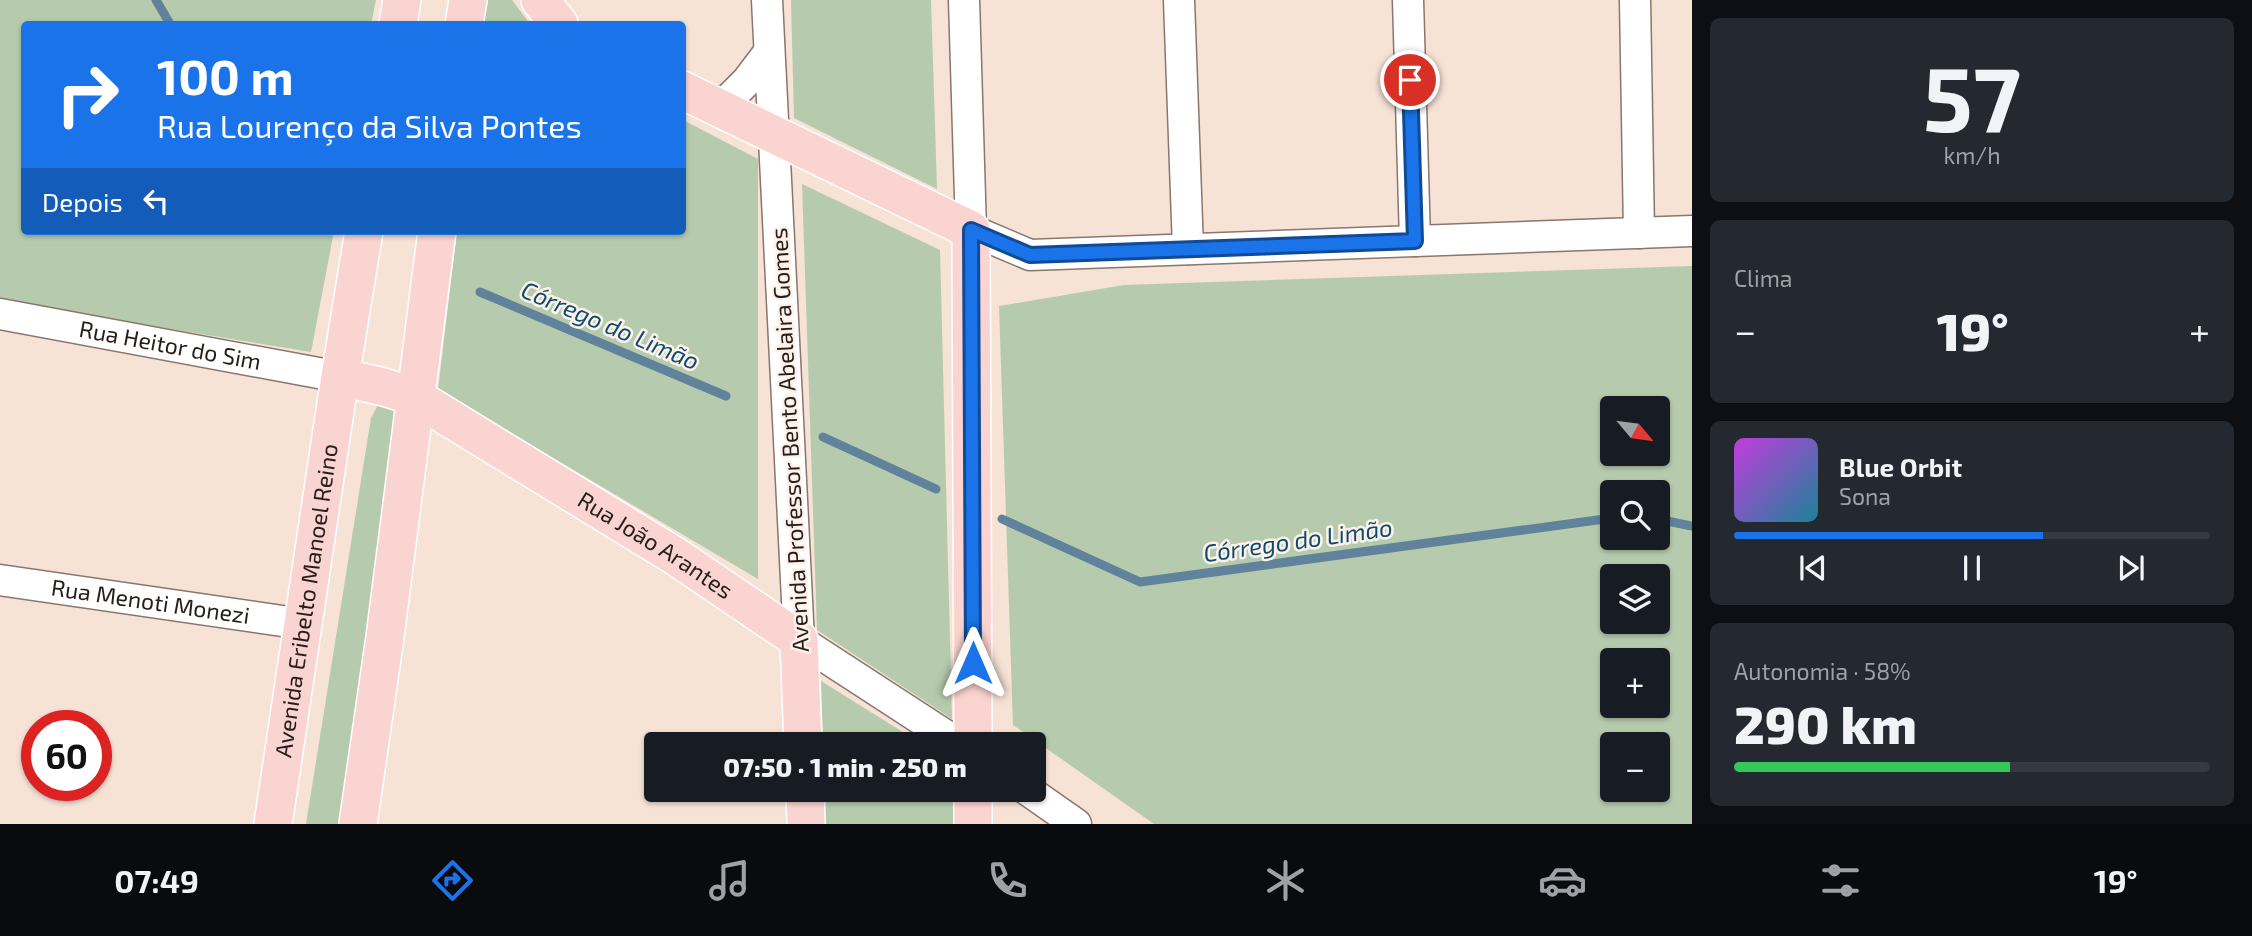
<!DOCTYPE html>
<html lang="pt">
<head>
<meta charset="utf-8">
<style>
  :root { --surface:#171b24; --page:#242831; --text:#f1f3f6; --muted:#9ea1a6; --line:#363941; --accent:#1a73e8 }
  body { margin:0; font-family:"Exo 2",sans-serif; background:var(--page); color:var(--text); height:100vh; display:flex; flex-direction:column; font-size:26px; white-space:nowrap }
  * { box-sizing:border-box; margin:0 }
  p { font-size:23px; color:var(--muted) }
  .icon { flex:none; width:38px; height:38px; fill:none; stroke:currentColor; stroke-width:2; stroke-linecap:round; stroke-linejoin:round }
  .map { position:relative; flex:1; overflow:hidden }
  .sheet { display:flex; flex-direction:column; gap:18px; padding:18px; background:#0d0f14; width:560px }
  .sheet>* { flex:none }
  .banner { position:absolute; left:21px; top:21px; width:665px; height:214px; border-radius:7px; box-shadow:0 2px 5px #0004; background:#1a73e8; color:#fff; overflow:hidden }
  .needle { width:46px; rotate:119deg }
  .tools { position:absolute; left:1600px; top:396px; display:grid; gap:14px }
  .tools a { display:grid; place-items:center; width:70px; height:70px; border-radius:7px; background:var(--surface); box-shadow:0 2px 5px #0004; font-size:35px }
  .speed { position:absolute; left:21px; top:710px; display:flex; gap:14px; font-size:35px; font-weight:700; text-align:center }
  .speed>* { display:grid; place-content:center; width:91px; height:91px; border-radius:50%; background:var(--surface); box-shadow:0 2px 5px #0004; line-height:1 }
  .speed .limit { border:10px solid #d22; background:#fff; color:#111 }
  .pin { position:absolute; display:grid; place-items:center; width:60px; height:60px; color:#fff; margin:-30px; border:4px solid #fff; border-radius:50%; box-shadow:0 2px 7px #0007 }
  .me { position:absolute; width:77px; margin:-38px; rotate:0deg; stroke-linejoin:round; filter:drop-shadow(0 0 5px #0008) }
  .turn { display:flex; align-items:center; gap:24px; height:147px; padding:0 21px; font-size:32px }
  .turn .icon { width:91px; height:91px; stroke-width:2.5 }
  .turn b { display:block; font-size:49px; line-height:60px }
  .then { display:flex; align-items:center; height:66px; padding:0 21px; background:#0003; gap:14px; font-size:26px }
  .big { font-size:52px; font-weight:800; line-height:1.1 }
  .sheet .widget { flex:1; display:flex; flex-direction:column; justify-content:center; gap:10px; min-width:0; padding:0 24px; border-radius:10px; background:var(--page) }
  .sheet .dial { align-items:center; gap:0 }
  .dial b { font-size:91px; line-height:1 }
  .song { display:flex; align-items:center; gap:21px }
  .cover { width:84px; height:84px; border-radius:10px; background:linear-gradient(135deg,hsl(290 70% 55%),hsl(190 70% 35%)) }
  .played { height:7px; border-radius:4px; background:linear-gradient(90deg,var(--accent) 65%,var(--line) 65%) }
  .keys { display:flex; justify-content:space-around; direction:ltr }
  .heat { display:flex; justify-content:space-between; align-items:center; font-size:38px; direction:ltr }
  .charge { height:10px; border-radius:5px; background:linear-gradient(90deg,#34c759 58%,var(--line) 0) }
  .trip { position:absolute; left:644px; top:732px; width:402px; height:70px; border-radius:7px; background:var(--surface); box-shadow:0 2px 5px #0004; font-weight:800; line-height:70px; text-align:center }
  .tab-bar { display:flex; height:112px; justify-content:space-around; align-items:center; background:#090b0e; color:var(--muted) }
  .tab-bar .icon { width:49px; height:49px }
  .tab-bar .selected { color:var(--accent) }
  .tab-bar b { font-size:32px; color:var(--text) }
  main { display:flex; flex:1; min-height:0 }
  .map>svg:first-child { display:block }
</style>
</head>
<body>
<main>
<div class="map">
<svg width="1692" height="824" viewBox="0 0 1692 824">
  <rect width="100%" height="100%" fill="#f7e2d6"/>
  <g fill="#b6cbae" fill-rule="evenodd">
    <polygon points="0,0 376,0 371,24 24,24 24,231 334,231 311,352 0,301"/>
    <polygon points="485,0 512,0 530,24 482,24"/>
    <polygon points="791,0 931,0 937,189 794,118"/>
    <polygon points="683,120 758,159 758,579 438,390 457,231 682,231"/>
    <polygon points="802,184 940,250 952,719 817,630"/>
    <path d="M1692,266v558h-538l-141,-99 -14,-419 125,-21zM1612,408h45v45h-45zM1612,492h45v45h-45zM1612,576h45v45h-45zM1612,660h45v45h-45zM1612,744h45v45h-45z"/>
    <polygon points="398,399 343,824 306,824 371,418 380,401"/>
    <polygon points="821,681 922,744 823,744"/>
    <polygon points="824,789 957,789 958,824 825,824"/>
  </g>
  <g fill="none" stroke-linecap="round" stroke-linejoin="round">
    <g stroke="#60839b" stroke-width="9">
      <polyline points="156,0 170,24"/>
      <polyline points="480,292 726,396"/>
      <polyline points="823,437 936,489"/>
      <polyline points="1002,519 1140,582 1612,518"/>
      <polyline points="1657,519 1692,526"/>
    </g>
    <defs>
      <g id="minor">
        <polyline points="767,0 799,640 959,744"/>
        <polyline points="964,0 971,230 1030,255 1692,231"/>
        <polyline points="1179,0 1188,249"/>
        <polyline points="1408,0 1415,241"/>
        <polyline points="1635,0 1639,233"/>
        <polyline points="720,108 747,81 769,52"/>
        <path id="s1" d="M0,314l340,63"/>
        <path id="s2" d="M0,580l303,44"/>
        <polyline points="1026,789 1076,824"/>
      </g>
      <g id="major">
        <polyline points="540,0 559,24"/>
        <polyline points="398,24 402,0"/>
        <polyline points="464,24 468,0"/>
        <polyline points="682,90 971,230 973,744"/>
        <path id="s3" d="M340,377l44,10 31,10 260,159 124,84 4,104"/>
        <polyline points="805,789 806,824"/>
        <path id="s4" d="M273,824l67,-447 24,-146"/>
        <polyline points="358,824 385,637 437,231"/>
        <polyline points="973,824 973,789"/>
      </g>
    </defs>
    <use href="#minor" stroke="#89766c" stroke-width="33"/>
    <use href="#major" stroke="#fff" stroke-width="40"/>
    <use href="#minor" stroke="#fff" stroke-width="30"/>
    <use href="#major" stroke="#fad4d0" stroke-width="37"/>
  </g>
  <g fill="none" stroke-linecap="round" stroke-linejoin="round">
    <defs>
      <polyline id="route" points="973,663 971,230 1030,255 1415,241 1410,80"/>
    </defs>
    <use href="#route" stroke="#114b97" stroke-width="18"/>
    <use href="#route" stroke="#1a73e8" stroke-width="12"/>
  </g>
  <g text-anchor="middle" stroke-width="5" stroke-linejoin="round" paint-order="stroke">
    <g font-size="23" fill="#251e1a" stroke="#fef1ea">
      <text dy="8" stroke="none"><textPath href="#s1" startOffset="173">Rua Heitor do Sim</textPath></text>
      <text transform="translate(790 440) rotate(-93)" y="8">Avenida Professor Bento Abelaira Gomes</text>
      <text dy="8" stroke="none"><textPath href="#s3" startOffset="360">Rua João Arantes</textPath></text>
      <text dy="8" stroke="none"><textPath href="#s4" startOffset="226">Avenida Eribelto Manoel Reino</textPath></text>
      <text dy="8" stroke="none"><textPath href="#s2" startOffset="152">Rua Menoti Monezi</textPath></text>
    </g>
    <g font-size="24" font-style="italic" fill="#0b4d70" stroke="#fef1ea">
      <text transform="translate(610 326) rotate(23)" y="8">Córrego do Limão</text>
      <text transform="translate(1298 541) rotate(-8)" y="8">Córrego do Limão</text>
    </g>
  </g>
</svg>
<div class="tools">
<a><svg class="needle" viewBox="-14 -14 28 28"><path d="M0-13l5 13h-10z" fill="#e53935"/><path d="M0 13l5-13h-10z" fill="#9ea1a6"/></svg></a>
<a><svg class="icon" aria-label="search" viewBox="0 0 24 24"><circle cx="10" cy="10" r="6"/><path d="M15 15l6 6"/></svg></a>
<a><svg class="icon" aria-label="layers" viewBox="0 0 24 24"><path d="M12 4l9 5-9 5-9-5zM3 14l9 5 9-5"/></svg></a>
<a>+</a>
<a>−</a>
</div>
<div class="speed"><div class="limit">60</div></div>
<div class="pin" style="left:1410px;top:80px;background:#d93025"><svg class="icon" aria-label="arrive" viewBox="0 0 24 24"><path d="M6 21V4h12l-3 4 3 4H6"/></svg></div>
<svg class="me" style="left:973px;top:663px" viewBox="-20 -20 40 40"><path d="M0-17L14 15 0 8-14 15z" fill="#1a73e8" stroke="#fff" stroke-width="4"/></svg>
<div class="trip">07:50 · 1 min · 250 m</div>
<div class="banner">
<div class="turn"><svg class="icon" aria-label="right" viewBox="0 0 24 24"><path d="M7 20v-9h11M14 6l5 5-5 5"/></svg><div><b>100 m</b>Rua Lourenço da Silva Pontes</div></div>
<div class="then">Depois<svg class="icon" aria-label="left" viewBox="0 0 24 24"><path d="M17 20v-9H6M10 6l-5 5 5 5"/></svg></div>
</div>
</div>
<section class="sheet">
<div class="widget dial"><b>57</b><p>km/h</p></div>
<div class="widget"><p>Clima</p>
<div class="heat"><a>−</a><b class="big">19°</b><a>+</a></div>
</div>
<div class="widget">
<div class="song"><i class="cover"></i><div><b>Blue Orbit</b><p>Sona</p></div></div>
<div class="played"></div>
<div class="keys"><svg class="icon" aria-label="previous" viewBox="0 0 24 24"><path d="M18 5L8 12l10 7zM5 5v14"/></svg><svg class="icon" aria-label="pause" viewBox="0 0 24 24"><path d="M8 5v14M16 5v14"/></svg><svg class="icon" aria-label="next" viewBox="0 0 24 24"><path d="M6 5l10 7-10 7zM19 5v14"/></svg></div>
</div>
<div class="widget"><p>Autonomia · 58%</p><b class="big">290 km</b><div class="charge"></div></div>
</section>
</main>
<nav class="tab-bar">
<b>07:49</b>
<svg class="icon selected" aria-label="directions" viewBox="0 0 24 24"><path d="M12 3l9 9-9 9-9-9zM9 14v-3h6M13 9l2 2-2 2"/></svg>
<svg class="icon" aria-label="music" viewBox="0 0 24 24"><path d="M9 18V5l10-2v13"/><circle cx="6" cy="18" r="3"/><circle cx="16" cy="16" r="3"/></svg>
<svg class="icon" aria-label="phone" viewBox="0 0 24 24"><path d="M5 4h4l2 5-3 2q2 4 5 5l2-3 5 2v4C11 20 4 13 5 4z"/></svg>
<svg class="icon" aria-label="climate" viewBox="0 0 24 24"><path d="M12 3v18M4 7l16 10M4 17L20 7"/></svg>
<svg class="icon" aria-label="car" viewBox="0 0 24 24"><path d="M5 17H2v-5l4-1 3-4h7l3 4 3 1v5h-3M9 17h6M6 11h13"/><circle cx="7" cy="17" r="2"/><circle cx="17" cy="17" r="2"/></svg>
<svg class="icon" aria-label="filters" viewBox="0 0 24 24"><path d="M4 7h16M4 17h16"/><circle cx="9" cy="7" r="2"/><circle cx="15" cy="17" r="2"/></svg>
<b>19°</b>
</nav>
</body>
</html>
